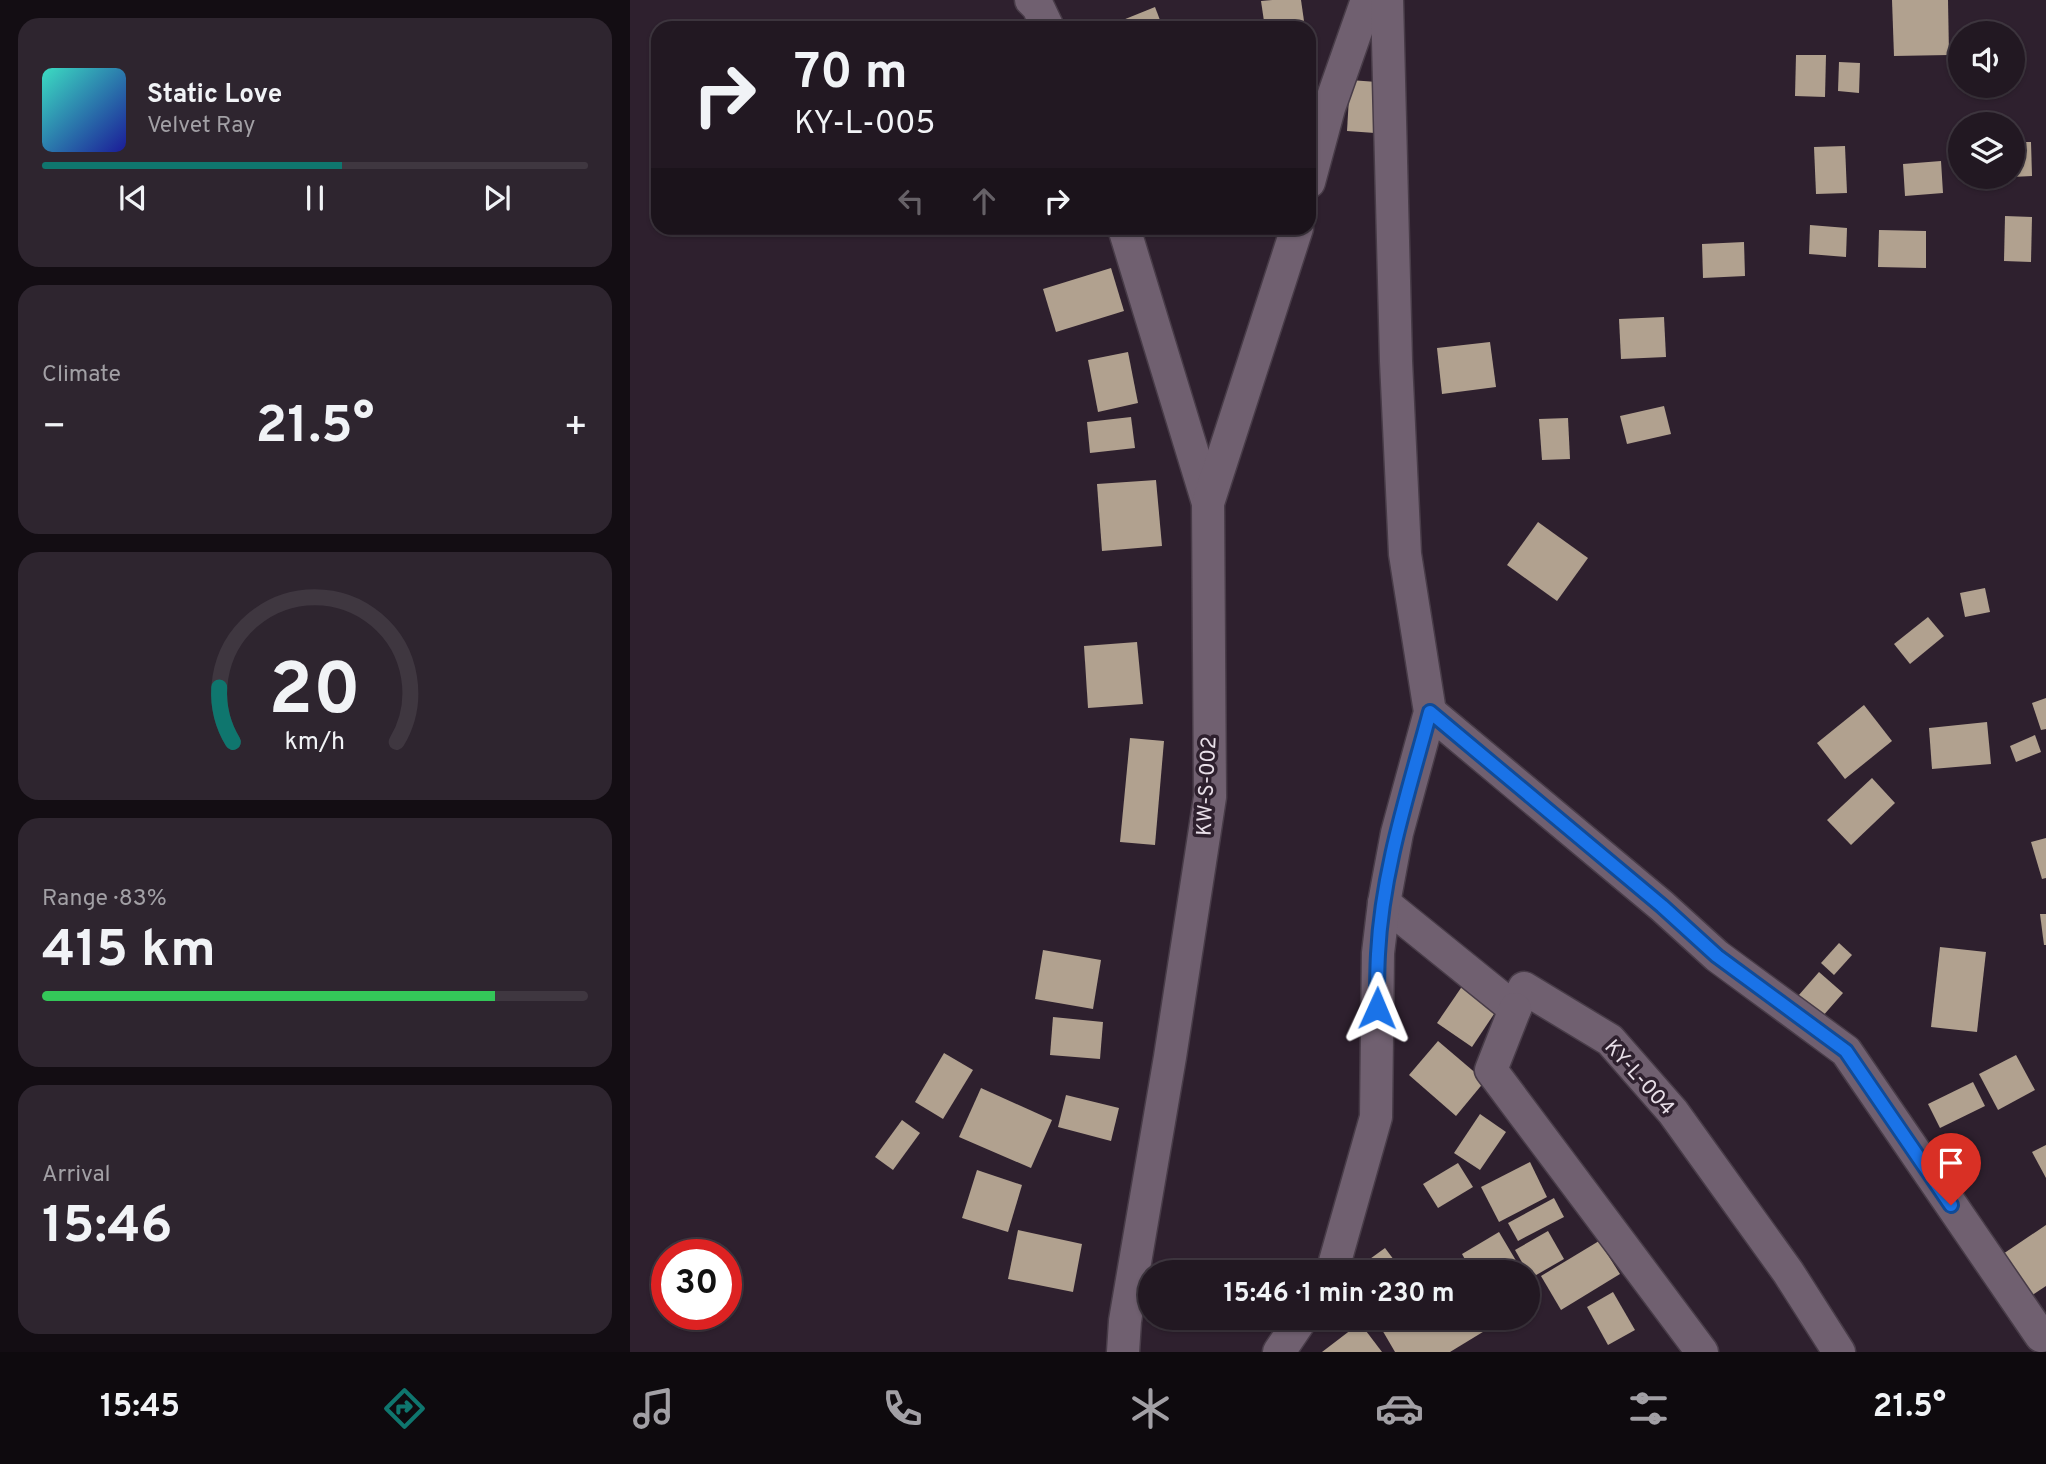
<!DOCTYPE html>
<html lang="en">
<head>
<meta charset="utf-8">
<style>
  :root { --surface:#221822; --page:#2e252f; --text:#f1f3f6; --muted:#a2a0a5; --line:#3f3740; --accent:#0f766e }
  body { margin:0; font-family:Overpass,sans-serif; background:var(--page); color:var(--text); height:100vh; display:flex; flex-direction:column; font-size:26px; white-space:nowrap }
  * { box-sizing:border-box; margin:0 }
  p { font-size:23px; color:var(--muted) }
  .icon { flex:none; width:38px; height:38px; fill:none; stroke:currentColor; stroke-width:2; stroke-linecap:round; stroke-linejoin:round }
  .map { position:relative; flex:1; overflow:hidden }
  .side { display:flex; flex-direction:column; gap:18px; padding:18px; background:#130d13; width:630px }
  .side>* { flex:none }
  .hud { position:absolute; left:21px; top:21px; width:665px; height:214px; border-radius:21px; box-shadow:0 2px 5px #0004,0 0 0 2px var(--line); background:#221822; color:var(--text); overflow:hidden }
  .fabs { position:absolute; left:1318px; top:21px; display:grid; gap:14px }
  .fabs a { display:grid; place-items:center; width:77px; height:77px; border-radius:50%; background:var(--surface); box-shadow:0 2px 5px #0004,0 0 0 2px var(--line); font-size:35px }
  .speed { position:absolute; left:21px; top:1239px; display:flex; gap:14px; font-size:35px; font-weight:700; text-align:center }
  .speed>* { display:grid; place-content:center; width:91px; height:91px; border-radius:50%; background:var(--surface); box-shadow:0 2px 5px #0004,0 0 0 2px var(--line); line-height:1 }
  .speed .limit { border:10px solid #d22; background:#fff; color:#111 }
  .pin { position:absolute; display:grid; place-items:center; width:60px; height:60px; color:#fff; margin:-72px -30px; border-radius:50% 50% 50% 0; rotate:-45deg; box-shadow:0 0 7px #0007 }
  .pin .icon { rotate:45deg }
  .me { position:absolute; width:77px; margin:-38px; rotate:1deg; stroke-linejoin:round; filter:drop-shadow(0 0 5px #0008) }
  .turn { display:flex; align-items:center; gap:24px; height:147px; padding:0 28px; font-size:32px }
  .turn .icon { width:91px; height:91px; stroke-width:2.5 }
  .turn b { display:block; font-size:49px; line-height:60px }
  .lanes { display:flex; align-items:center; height:66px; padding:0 28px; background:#0003; justify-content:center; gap:35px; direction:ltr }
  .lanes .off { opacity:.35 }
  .big { font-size:52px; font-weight:700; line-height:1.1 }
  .side .widget { flex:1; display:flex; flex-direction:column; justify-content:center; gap:10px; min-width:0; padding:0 24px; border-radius:21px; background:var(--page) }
  .side .dial { align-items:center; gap:0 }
  .dial svg { height:182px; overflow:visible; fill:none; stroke:var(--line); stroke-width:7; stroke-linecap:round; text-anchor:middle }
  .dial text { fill:var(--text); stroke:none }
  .song { display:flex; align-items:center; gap:21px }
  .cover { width:84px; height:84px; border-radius:10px; background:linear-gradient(135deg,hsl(170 70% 55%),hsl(240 70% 35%)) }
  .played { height:7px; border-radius:4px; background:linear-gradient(90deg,var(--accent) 55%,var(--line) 55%) }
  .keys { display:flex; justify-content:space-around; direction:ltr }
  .heat { display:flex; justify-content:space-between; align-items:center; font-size:38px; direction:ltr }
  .charge { height:10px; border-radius:5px; background:linear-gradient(90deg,#34c759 83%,var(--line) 0) }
  .trip { position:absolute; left:508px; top:1260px; width:402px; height:70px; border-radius:35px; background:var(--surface); box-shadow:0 2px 5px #0004,0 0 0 2px var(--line); font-weight:700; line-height:70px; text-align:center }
  .dock { display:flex; height:112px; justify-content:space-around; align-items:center; background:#0e0a0e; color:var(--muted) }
  .dock .icon { width:49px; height:49px }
  .dock .current { color:var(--accent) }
  .dock b { font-size:32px; color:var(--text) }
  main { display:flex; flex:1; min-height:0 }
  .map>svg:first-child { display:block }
</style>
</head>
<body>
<main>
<section class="side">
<div class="widget">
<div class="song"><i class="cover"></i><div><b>Static Love</b><p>Velvet Ray</p></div></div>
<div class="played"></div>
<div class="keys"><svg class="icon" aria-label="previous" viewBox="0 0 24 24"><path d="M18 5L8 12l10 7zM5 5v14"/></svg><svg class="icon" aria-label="pause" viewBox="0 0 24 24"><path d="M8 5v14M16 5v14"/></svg><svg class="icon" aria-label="next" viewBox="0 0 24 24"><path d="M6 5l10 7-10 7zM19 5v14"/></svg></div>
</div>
<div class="widget"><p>Climate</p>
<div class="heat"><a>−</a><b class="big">21.5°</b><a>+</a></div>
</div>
<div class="widget dial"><svg viewBox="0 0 100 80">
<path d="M14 69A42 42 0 1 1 86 69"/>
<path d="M14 69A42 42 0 0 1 8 45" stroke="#0f766e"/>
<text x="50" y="56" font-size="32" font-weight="700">20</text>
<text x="50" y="72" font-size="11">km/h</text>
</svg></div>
<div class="widget"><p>Range · 83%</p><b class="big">415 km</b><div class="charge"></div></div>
<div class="widget"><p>Arrival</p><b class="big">15:46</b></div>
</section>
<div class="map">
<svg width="1416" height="1352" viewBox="0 0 1416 1352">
  <rect width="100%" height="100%" fill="#2e202e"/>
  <g fill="#b1a18f">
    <polygon points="642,0 671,0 675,28 635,28 631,1"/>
    <polygon points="1262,0 1318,0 1319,55 1264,56"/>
    <polygon points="525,7 533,28 473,28"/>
    <polygon points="1166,55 1196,55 1195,97 1165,96"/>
    <polygon points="1209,62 1230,63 1229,93 1208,91"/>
    <polygon points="720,80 747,82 745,133 717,131"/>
    <polygon points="1382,142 1401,142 1402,176 1382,177"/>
    <polygon points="1215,146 1217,193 1186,194 1184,147"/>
    <polygon points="1311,161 1313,193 1275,196 1273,164"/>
    <polygon points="1375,216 1402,217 1401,262 1374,261"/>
    <polygon points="1180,225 1217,228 1216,257 1179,254"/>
    <polygon points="1249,230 1296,231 1296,268 1248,267"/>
    <polygon points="1114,242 1115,276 1073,278 1072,244"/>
    <polygon points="481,268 494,311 426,332 413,289"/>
    <polygon points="1034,317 1036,357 991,359 989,319"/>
    <polygon points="860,342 866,387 812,394 807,348"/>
    <polygon points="498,352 508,403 468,412 458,360"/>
    <polygon points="1034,406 1041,434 997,444 990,416"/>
    <polygon points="501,417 505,448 460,453 457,422"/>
    <polygon points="938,418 940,459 912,460 909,419"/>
    <polygon points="526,480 532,546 472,551 467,484"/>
    <polygon points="908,522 958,558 927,601 877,565"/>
    <polygon points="1355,588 1360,612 1335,617 1330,593"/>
    <polygon points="1298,617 1314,636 1280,664 1264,644"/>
    <polygon points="507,642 513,704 458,708 454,646"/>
    <polygon points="1416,698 1416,729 1411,730 1402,703"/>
    <polygon points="1234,705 1262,741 1215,779 1187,743"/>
    <polygon points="1357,722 1361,764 1302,769 1299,728"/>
    <polygon points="1405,735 1411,752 1386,762 1380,746"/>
    <polygon points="500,738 534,741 525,845 490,842"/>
    <polygon points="1242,778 1265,803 1221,845 1197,820"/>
    <polygon points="1416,838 1416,878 1412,879 1401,842"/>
    <polygon points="1410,914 1416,914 1416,945 1414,945"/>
    <polygon points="1209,943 1222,955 1204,975 1191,963"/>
    <polygon points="1310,947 1356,952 1347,1032 1301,1027"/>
    <polygon points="413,950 471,960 463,1009 405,999"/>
    <polygon points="1189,972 1213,993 1192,1017 1168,996"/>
    <polygon points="833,985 868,1008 842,1047 807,1023"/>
    <polygon points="423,1017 473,1022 470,1059 420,1055"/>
    <polygon points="808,1041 855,1081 826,1116 779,1075"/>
    <polygon points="314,1053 343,1070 313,1119 285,1102"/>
    <polygon points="1386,1055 1405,1090 1368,1110 1349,1074"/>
    <polygon points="1343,1082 1355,1106 1310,1128 1298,1104"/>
    <polygon points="351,1088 422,1120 401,1168 329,1137"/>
    <polygon points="436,1095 489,1108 481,1141 428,1127"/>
    <polygon points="850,1114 876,1132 850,1170 824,1153"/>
    <polygon points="272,1120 290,1133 263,1170 245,1157"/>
    <polygon points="1416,1145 1416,1178 1402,1152"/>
    <polygon points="900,1162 917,1197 869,1222 851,1187"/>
    <polygon points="828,1163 843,1187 808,1208 793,1184"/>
    <polygon points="347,1170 392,1185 378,1232 332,1218"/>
    <polygon points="924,1198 934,1217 888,1241 878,1223"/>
    <polygon points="1416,1225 1416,1286 1395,1300 1367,1258"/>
    <polygon points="388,1230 452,1244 443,1292 378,1279"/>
    <polygon points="918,1231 934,1259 901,1278 885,1250"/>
    <polygon points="869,1232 888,1264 875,1272 842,1272 832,1254"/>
    <polygon points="969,1241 990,1274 931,1310 911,1276"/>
    <polygon points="755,1248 773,1272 722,1272"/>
    <polygon points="983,1292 1005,1330 978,1345 957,1307"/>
    <polygon points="769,1318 862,1318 866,1324 820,1352 765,1352 751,1328"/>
    <polygon points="730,1323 752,1352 692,1352"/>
  </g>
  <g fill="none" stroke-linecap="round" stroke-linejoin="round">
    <defs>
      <g id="minor">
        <polyline points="401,0 408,7 418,28"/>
        <polyline points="679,182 699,108 737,0"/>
        <polyline points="494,228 578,503"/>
        <polyline points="800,712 1032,906 1087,956 1216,1051 1411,1336"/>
        <polyline points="754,903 885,1009 894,988 980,1040 1043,1112 1158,1272 1209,1352"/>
        <polyline points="885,1009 861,1070 1072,1352"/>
        <polyline points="702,1272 746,1117 748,953 754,903 767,833 800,712 775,554 766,361 757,0"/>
        <polyline points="493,1352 495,1321 540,1057 580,797 578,503 667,228"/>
        <polyline points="649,1352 672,1318"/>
      </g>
    </defs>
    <use href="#minor" stroke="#483c48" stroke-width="35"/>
    <use href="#minor" stroke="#706070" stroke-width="32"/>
  </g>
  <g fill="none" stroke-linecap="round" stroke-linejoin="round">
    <defs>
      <path id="route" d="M747,1008c0,-18 0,-36 1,-54 4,-83 31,-164 52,-242l232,194 55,50 129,95 105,154"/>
    </defs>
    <use href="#route" stroke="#114b97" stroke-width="18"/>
    <use href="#route" stroke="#1a73e8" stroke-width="12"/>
  </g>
  <g text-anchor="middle" stroke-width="7" stroke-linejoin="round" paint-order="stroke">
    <g font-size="21" fill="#e8dfe8" stroke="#2e202e">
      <text transform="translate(576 786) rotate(-87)" y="7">KW-S-002</text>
      <text transform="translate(1010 1077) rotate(48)" y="7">KY-L-004</text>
    </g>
  </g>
</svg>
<div class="fabs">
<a><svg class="icon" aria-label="sound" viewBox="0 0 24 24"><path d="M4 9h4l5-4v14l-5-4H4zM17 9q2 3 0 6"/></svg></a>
<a><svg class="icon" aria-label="layers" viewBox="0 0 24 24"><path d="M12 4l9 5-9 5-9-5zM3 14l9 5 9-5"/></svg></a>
</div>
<div class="speed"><div class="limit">30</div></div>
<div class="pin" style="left:1321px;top:1205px;background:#d93025"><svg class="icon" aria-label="arrive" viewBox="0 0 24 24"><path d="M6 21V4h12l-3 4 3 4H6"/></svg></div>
<svg class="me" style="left:747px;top:1008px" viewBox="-20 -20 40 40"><path d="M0-17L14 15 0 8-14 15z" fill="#1a73e8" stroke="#fff" stroke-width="4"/></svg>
<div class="trip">15:46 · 1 min · 230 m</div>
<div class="hud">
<div class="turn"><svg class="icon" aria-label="right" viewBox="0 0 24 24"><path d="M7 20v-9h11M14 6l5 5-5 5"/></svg><div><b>70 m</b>KY-L-005</div></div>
<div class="lanes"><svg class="icon off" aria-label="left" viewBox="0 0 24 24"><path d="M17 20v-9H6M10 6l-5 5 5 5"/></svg><svg class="icon off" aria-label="ahead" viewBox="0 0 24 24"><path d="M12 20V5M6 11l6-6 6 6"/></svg><svg class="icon" aria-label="right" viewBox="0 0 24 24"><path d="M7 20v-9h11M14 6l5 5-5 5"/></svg></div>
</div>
</div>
</main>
<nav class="dock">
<b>15:45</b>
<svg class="icon current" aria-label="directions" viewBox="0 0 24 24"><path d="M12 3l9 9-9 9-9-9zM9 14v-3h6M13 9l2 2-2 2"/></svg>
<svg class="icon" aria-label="music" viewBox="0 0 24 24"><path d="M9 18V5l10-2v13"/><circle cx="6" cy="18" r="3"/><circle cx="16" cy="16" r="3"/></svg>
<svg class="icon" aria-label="phone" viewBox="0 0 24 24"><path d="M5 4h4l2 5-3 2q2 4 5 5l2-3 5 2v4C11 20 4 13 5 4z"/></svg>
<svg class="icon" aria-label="climate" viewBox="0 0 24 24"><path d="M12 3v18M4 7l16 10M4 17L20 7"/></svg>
<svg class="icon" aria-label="car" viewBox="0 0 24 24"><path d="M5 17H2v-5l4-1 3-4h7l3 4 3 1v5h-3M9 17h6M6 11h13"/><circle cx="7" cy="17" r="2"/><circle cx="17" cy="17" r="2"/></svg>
<svg class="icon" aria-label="filters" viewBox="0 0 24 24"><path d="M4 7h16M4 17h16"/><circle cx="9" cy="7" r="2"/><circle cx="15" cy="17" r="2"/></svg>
<b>21.5°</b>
</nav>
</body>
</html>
